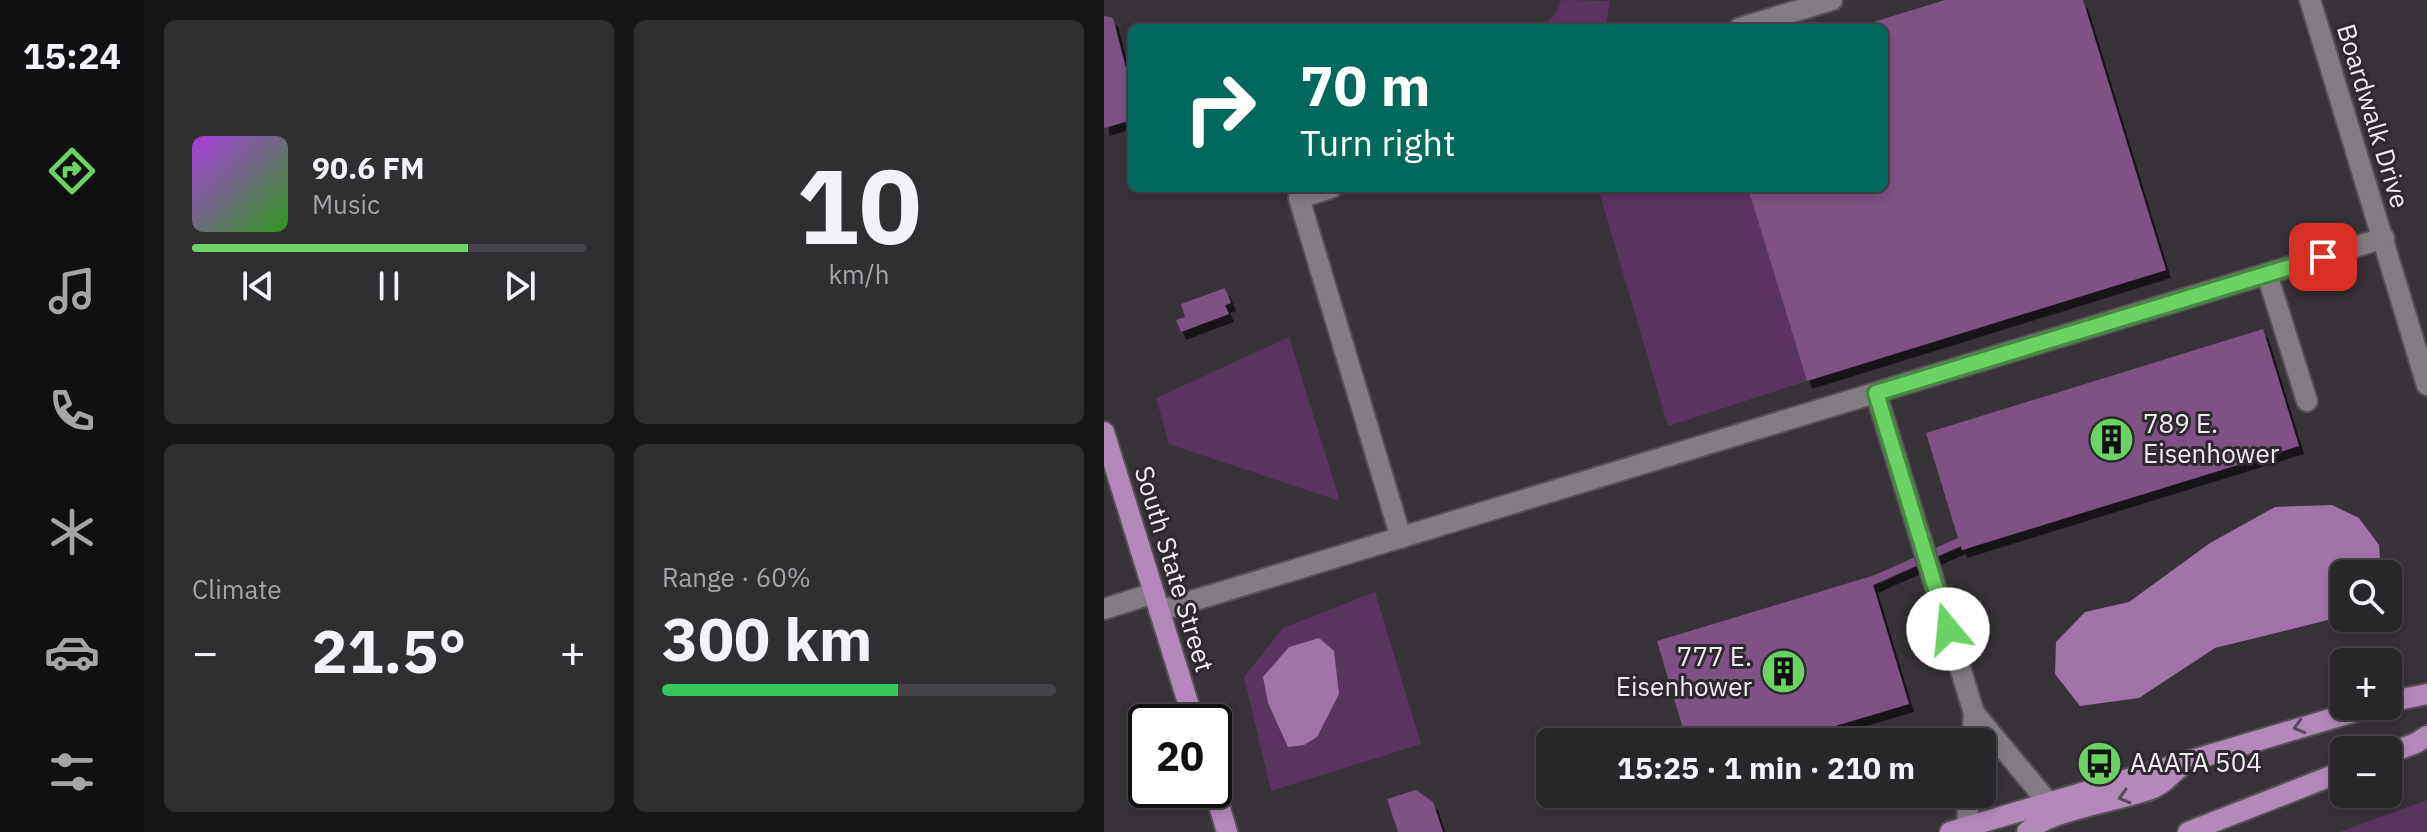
<!DOCTYPE html>
<html lang="en">
<head>
<meta charset="utf-8">
<style>
  :root { --surface:#29262a; --page:#312e32; --text:#f1f3f6; --muted:#a5a5a8; --line:#454347; --accent:#6bd363 }
  body { margin:0; font-family:"IBM Plex Sans",sans-serif; background:var(--page); color:var(--text); height:100vh; display:flex; flex-direction:column; font-size:30px; white-space:nowrap }
  * { box-sizing:border-box; margin:0 }
  p { font-size:26px; color:var(--muted) }
  .icon { flex:none; width:44px; height:44px; fill:none; stroke:currentColor; stroke-width:2; stroke-linecap:round; stroke-linejoin:round }
  .map { position:relative; flex:1; overflow:hidden }
  .panel { display:flex; flex-direction:column; gap:20px; padding:20px; background:#171517; width:960px }
  .panel>* { flex:none }
  .banner { position:absolute; left:24px; top:24px; width:760px; height:168px; border-radius:12px; box-shadow:0 4px 12px #0003,0 0 0 2px var(--line); background:#00695c; color:#fff; overflow:hidden }
  .buttons { position:absolute; left:1226px; top:560px; display:grid; gap:16px }
  .buttons a { display:grid; place-items:center; width:72px; height:72px; border-radius:12px; background:var(--surface); box-shadow:0 4px 12px #0003,0 0 0 2px var(--line); font-size:40px }
  .speed { position:absolute; left:24px; top:704px; display:flex; gap:16px; font-size:40px; font-weight:700; text-align:center }
  .speed>* { display:grid; place-content:center; width:104px; height:104px; border-radius:50%; background:var(--surface); box-shadow:0 4px 12px #0003,0 0 0 2px var(--line); line-height:1 }
  .speed .limit { border:4px solid #111; border-radius:12px; background:#fff; color:#111 }
  .pin { position:absolute; display:grid; place-items:center; width:68px; height:68px; color:#fff; margin:-34px; border-radius:16px; box-shadow:0 4px 12px #0006 }
  .me { position:absolute; width:88px; margin:-44px; rotate:343deg; stroke-linejoin:round; filter:drop-shadow(0 0 6px #0008) }
  .turn { display:flex; align-items:center; gap:28px; height:168px; padding:0 40px; font-size:36px }
  .turn .icon { width:104px; height:104px; stroke-width:2.5 }
  .turn b { display:block; font-size:56px; line-height:68px }
  .big { font-size:60px; font-weight:700; line-height:1.1 }
  .panel .tile { flex:1; display:flex; flex-direction:column; justify-content:center; gap:12px; min-width:0; padding:0 28px; border-radius:12px; background:var(--page) }
  .panel .dial { align-items:center; gap:0 }
  .dial b { font-size:104px; line-height:1 }
  .song { display:flex; align-items:center; gap:24px }
  .cover { width:96px; height:96px; border-radius:12px; background:linear-gradient(135deg,hsl(280 70% 55%),hsl(110 70% 35%)) }
  .played { height:8px; border-radius:4px; background:linear-gradient(90deg,var(--accent) 70%,var(--line) 70%) }
  .keys { display:flex; justify-content:space-around; direction:ltr }
  .heat { display:flex; justify-content:space-between; align-items:center; font-size:44px; direction:ltr }
  .charge { height:12px; border-radius:6px; background:linear-gradient(90deg,#34c759 60%,var(--line) 0) }
  .panel .tiles { flex:1; display:grid; gap:20px; grid-template-columns:repeat(2,1fr) }
  .trip { position:absolute; left:432px; top:728px; width:460px; height:80px; border-radius:12px; background:var(--surface); box-shadow:0 4px 12px #0003,0 0 0 2px var(--line); font-weight:700; line-height:80px; text-align:center }
  main { display:flex; flex:1; min-height:0 }
  .tabs { display:flex; flex-direction:column; width:144px; justify-content:space-around; align-items:center; background:#100f11; color:var(--muted) }
  .tabs .icon { width:56px; height:56px }
  .tabs .selected { color:var(--accent) }
  .tabs b { font-size:36px; color:var(--text) }
  .map>svg:first-child { display:block }
</style>
</head>
<body>
<main>
<nav class="tabs">
<b>15:24</b>
<svg class="icon selected" aria-label="directions" viewBox="0 0 24 24"><path d="M12 3l9 9-9 9-9-9zM9 14v-3h6M13 9l2 2-2 2"/></svg>
<svg class="icon" aria-label="music" viewBox="0 0 24 24"><path d="M9 18V5l10-2v13"/><circle cx="6" cy="18" r="3"/><circle cx="16" cy="16" r="3"/></svg>
<svg class="icon" aria-label="phone" viewBox="0 0 24 24"><path d="M5 4h4l2 5-3 2q2 4 5 5l2-3 5 2v4C11 20 4 13 5 4z"/></svg>
<svg class="icon" aria-label="climate" viewBox="0 0 24 24"><path d="M12 3v18M4 7l16 10M4 17L20 7"/></svg>
<svg class="icon" aria-label="car" viewBox="0 0 24 24"><path d="M5 17H2v-5l4-1 3-4h7l3 4 3 1v5h-3M9 17h6M6 11h13"/><circle cx="7" cy="17" r="2"/><circle cx="17" cy="17" r="2"/></svg>
<svg class="icon" aria-label="filters" viewBox="0 0 24 24"><path d="M4 7h16M4 17h16"/><circle cx="9" cy="7" r="2"/><circle cx="15" cy="17" r="2"/></svg>
</nav>
<section class="panel">
<div class="tiles">
<div class="tile">
<div class="song"><i class="cover"></i><div><b>90.6 FM</b><p>Music</p></div></div>
<div class="played"></div>
<div class="keys"><svg class="icon" aria-label="previous" viewBox="0 0 24 24"><path d="M18 5L8 12l10 7zM5 5v14"/></svg><svg class="icon" aria-label="pause" viewBox="0 0 24 24"><path d="M8 5v14M16 5v14"/></svg><svg class="icon" aria-label="next" viewBox="0 0 24 24"><path d="M6 5l10 7-10 7zM19 5v14"/></svg></div>
</div>
<div class="tile dial"><b>10</b><p>km/h</p></div>
<div class="tile"><p>Climate</p>
<div class="heat"><a>−</a><b class="big">21.5°</b><a>+</a></div>
</div>
<div class="tile"><p>Range · 60%</p><b class="big">300 km</b><div class="charge"></div></div>
</div>
</section>
<div class="map">
<svg width="1323" height="832" viewBox="0 0 1323 832">
  <defs>
    <filter id="shadow"><feDropShadow dx="5" dy="8" stdDeviation="0" flood-color="#0009"/></filter>
  </defs>
  <rect width="100%" height="100%" fill="#373338"/>
  <g fill="#5b3361">
    <path d="M457,0l49,1 -4,25 -69,2c13,-7 21,-14 24,-28z"/>
    <polygon points="494,188 644,188 703,381 564,426"/>
    <polygon points="185,337 236,501 65,444 52,398"/>
    <polygon points="271,592 317,744 167,791 140,677 179,628"/>
    <polygon points="1323,800 1323,832 1235,832"/>
  </g>
  <g fill="#a273a9">
    <polygon points="1228,505 1255,518 1275,545 1277,574 1240,574 1240,616 1111,648 1035,698 976,706 951,674 952,642 981,612 1025,602 1106,543 1171,507"/>
    <polygon points="215,638 230,651 235,694 213,737 200,745 184,747 164,703 159,677 185,647"/>
  </g>
  <g fill="#7f5185" filter="url(#shadow)">
    <polygon points="841,0 979,0 1062,270 703,381 644,188 780,188 780,28 753,27"/>
    <polygon points="0,16 9,18 25,80 28,79 28,120 0,128"/>
    <polygon points="121,288 127,303 121,305 125,314 77,332 72,320 81,317 77,304"/>
    <polygon points="1159,329 1195,446 858,550 857,546 852,548 769,585 805,704 677,742 583,742 553,641 771,575 854,538 822,433"/>
    <polygon points="312,790 329,802 339,832 294,832 283,799"/>
  </g>
  <g fill="none" stroke-linecap="round" stroke-linejoin="round">
    <defs>
      <g id="minor">
        <polyline points="1206,0 1323,385"/>
        <polyline points="636,28 728,0"/>
        <polyline points="227,188 195,198 297,538"/>
        <polyline points="1163,274 1203,401"/>
        <polyline points="772,393 870,713 868,742"/>
        <polyline points="0,609 50,593"/>
        <polyline points="55,611 1280,238"/>
        <polyline points="870,713 943,801"/>
        <polyline points="863,826 865,794"/>
      </g>
      <g id="major">
        <polyline points="0,432 90,722"/>
        <polyline points="1284,702 1323,694"/>
        <polyline points="1284,754 1312,743 1323,736"/>
        <polyline points="110,788 123,832"/>
        <polyline points="846,832 1270,706"/>
        <path d="M923,832c21,-22 93,-31 124,-43 11,-4 21,-15 30,-23"/>
        <polyline points="1084,832 1240,771"/>
      </g>
    </defs>
    <use href="#minor" stroke="#555155" stroke-width="24"/>
    <use href="#major" stroke="#555155" stroke-width="24"/>
    <use href="#minor" stroke="#817d82" stroke-width="20"/>
    <use href="#major" stroke="#b488ba" stroke-width="20"/>
  </g>
  <defs><path id="oneway-chevron" d="M-2-3.5L2.5 0L-2 3.5" fill="none" stroke-width="1.6" stroke-linecap="round" stroke-linejoin="round" transform="scale(2)"/></defs>
  <g stroke="#5c4a5f">
    <use href="#oneway-chevron" transform="translate(1195 727) rotate(164)"/>
    <use href="#oneway-chevron" transform="translate(1020 797) rotate(164)"/>
  </g>
  <g fill="none" stroke-linecap="round" stroke-linejoin="round">
    <defs>
      <polyline id="route" points="844,629 772,393 1219,257"/>
    </defs>
    <use href="#route" stroke="#468940" stroke-width="20"/>
    <use href="#route" stroke="#6bd363" stroke-width="14"/>
  </g>
  <defs>
    <symbol id="building-disc" viewBox="-11 -11 22 22"><circle r="9.5" fill="#6bd363" stroke="#2d292e"/><path d="M-4-6H4V6H1V3H-1V6H-4ZM-2.5-4.3h1.7v1.8h-1.7ZM.8-4.3h1.7v1.8H.8ZM-2.5-1h1.7V.8h-1.7ZM.8-1h1.7V.8H.8Z" fill="#111"/></symbol>
    <symbol id="bus-disc" viewBox="-11 -11 22 22"><circle r="9.5" fill="#6bd363" stroke="#2d292e"/><path d="M-5-6H5V4H4V6H2V4H-2V6H-4V4H-5ZM-3.5-4V0h7V-4ZM-3.5 1.2v1.5H-2V1.2ZM2 1.2v1.5H3.5V1.2Z" fill="#111"/></symbol>
  </defs>
  <g fill-rule="evenodd">
    <use href="#building-disc" x="982" y="414" width="51" height="51"/>
    <use href="#building-disc" x="654" y="646" width="51" height="51"/>
    <use href="#bus-disc" x="970" y="738" width="51" height="51"/>
  </g>
  <g text-anchor="middle" stroke-width="6" stroke-linejoin="round" paint-order="stroke">
    <g font-size="26" fill="#eeecef" stroke="#2d292e">
      <text transform="translate(1269 116) rotate(73)" y="9">Boardwalk Drive</text>
      <text transform="translate(70 569) rotate(73)" y="9">South State Street</text>
    </g>
    <g font-size="26" fill="#eeecef" stroke="#2d292e" text-anchor="start">
      <text x="1039" y="433">789 E.<tspan x="1039" dy="30">Eisenhower</tspan></text>
      <text x="648" y="666" text-anchor="end">777 E.<tspan x="648" dy="30">Eisenhower</tspan></text>
      <text x="1026" y="772">AAATA 504</text>
    </g>
  </g>
</svg>
<div class="buttons">
<a><svg class="icon" aria-label="search" viewBox="0 0 24 24"><circle cx="10" cy="10" r="6"/><path d="M15 15l6 6"/></svg></a>
<a>+</a>
<a>−</a>
</div>
<div class="speed"><div class="limit">20</div></div>
<div class="pin" style="left:1219px;top:257px;background:#d93025"><svg class="icon" aria-label="arrive" viewBox="0 0 24 24"><path d="M6 21V4h12l-3 4 3 4H6"/></svg></div>
<svg class="me" style="left:844px;top:629px" viewBox="-20 -20 40 40"><circle r="19" fill="#fff"/><path d="M0-13L10 11 0 6-10 11z" fill="#6bd363"/></svg>
<div class="trip">15:25 · 1 min · 210 m</div>
<div class="banner">
<div class="turn"><svg class="icon" aria-label="right" viewBox="0 0 24 24"><path d="M7 20v-9h11M14 6l5 5-5 5"/></svg><div><b>70 m</b>Turn right</div></div>
</div>
</div>
</main>
</body>
</html>
